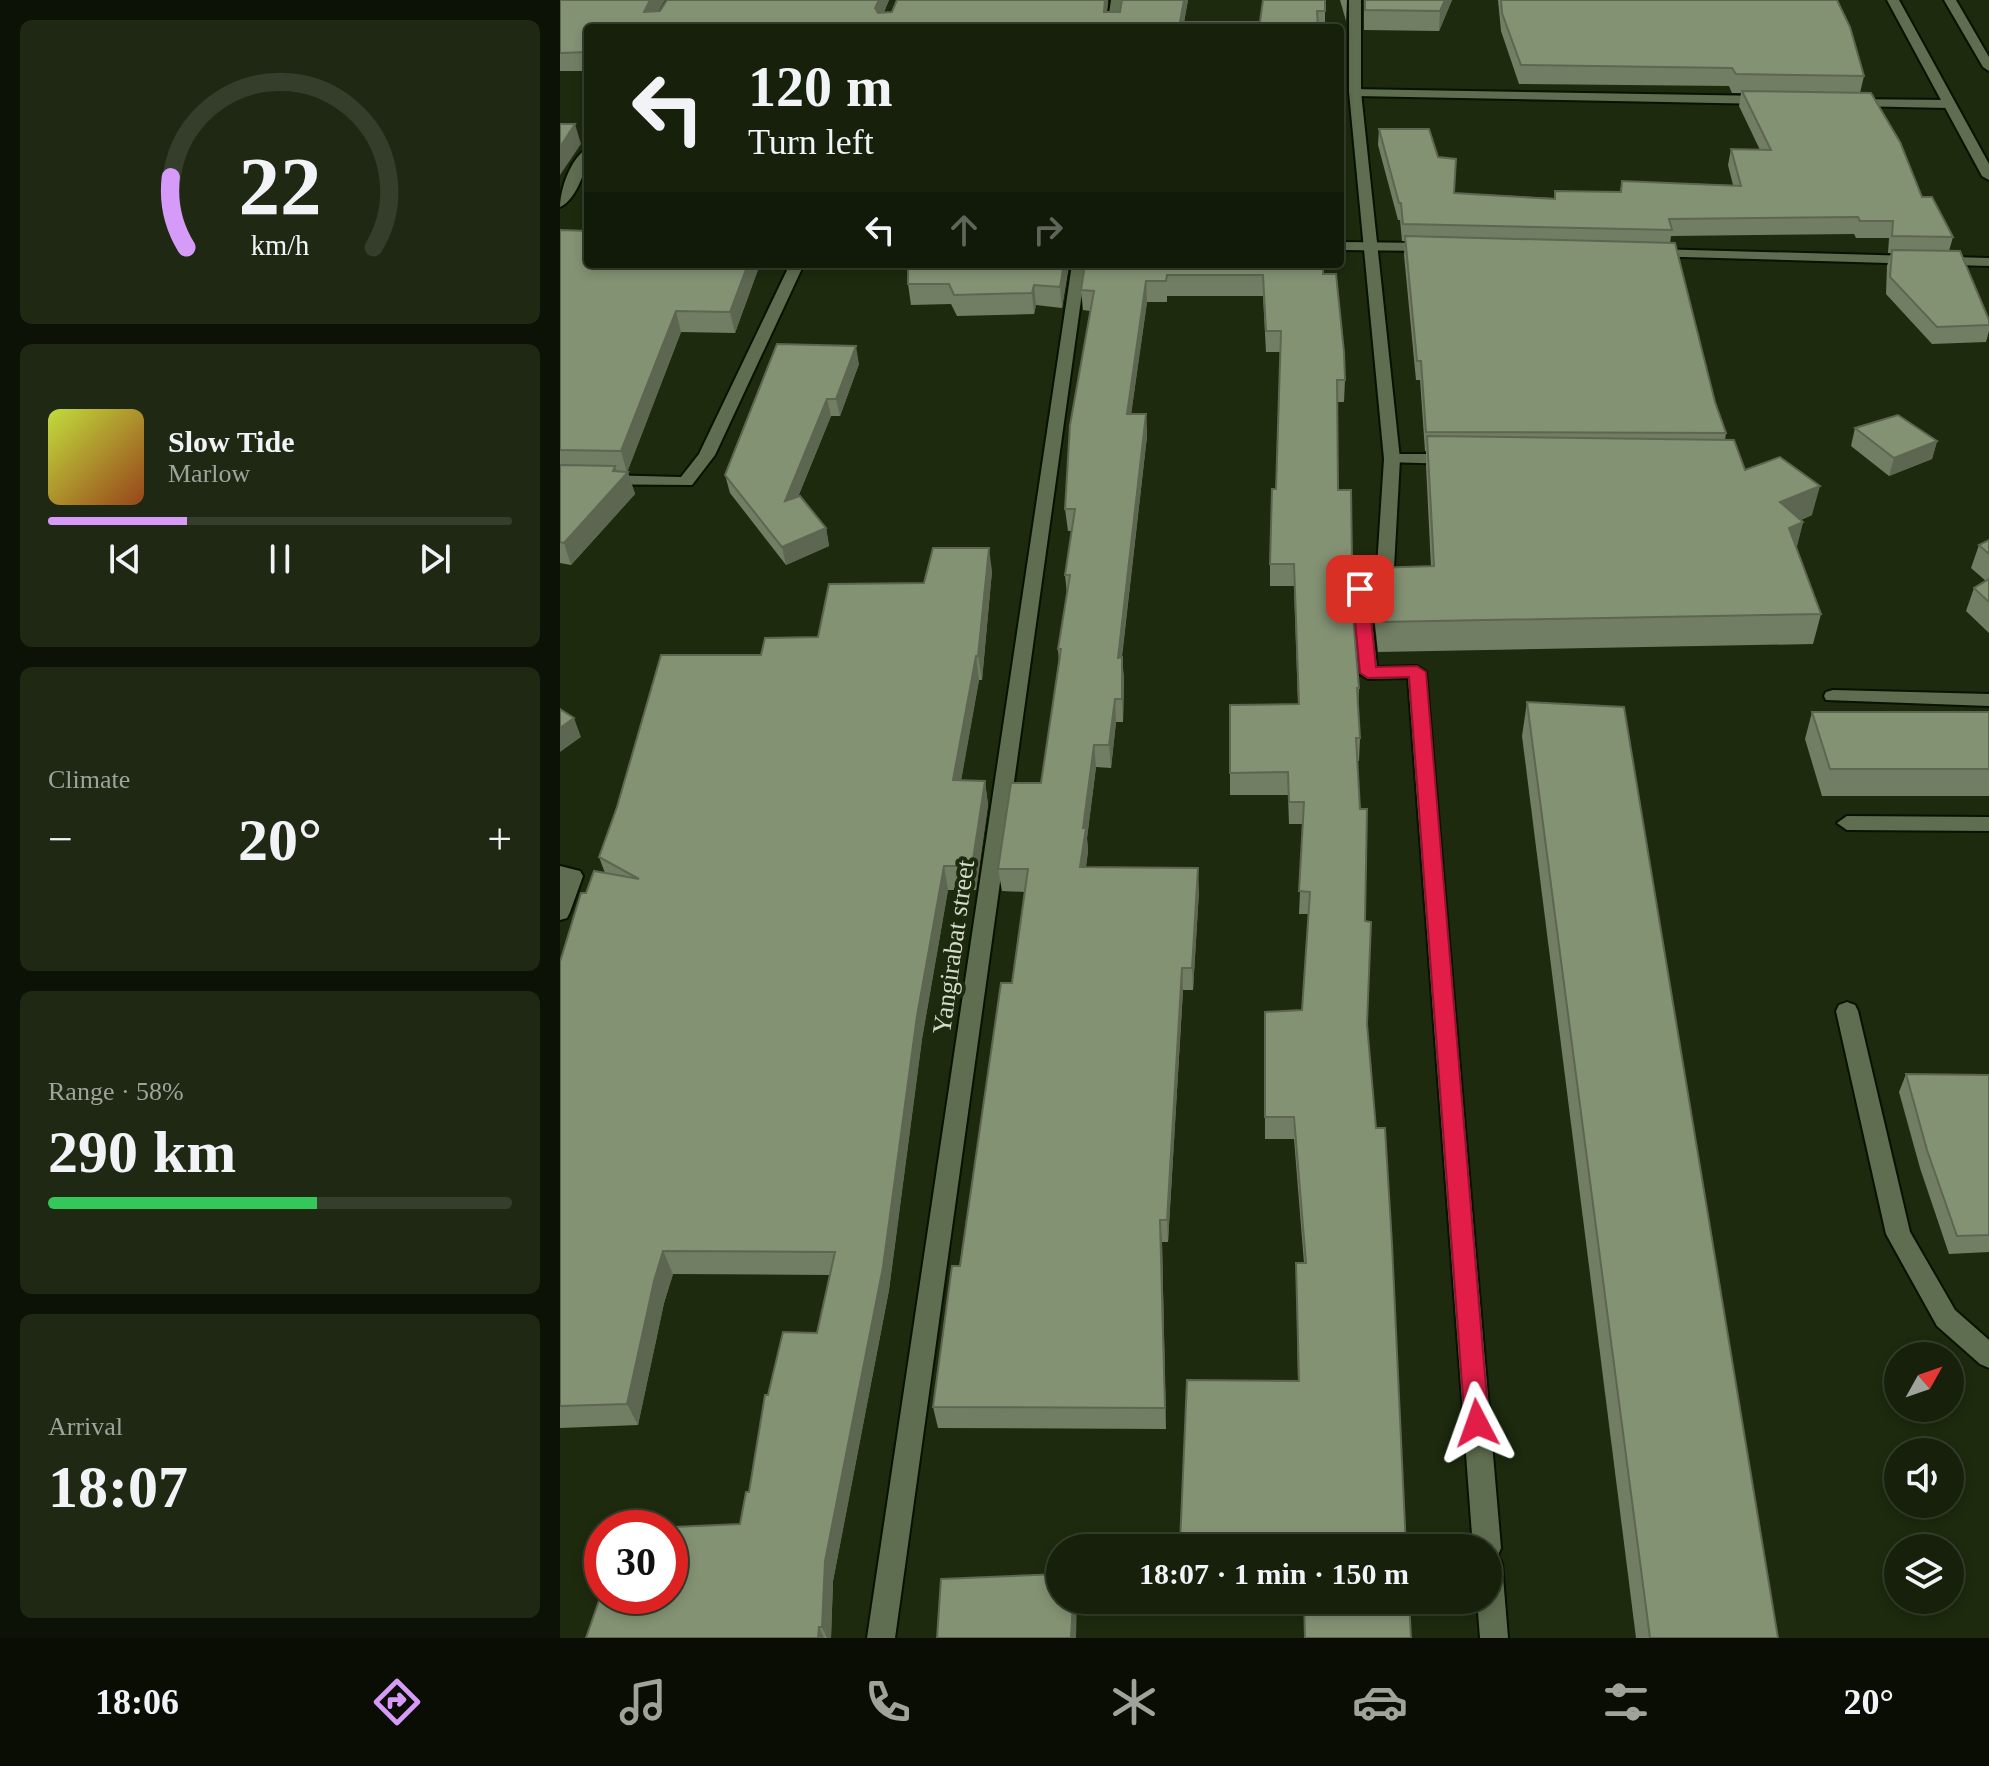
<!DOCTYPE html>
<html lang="en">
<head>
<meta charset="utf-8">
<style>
  :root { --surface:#16200a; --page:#1f2813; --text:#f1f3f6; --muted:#9ea39c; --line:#353e2b; --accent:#d69bf9 }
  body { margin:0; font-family:Georgia,serif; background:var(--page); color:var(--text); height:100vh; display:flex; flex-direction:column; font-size:30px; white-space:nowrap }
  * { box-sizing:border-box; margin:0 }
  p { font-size:26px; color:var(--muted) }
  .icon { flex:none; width:44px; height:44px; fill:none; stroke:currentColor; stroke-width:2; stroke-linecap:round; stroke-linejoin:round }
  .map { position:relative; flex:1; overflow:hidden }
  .side { display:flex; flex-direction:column; gap:20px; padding:20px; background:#0c1206; width:560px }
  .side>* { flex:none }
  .guide { position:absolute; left:24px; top:24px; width:760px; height:244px; border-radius:8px; box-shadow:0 4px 12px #0003,0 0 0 2px var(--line); background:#16200a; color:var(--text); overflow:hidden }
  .needle { width:52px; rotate:50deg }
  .tools { position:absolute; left:1324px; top:1342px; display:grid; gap:16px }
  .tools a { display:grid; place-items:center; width:80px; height:80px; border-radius:50%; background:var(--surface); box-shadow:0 4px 12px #0003,0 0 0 2px var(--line); font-size:40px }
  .speed { position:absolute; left:24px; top:1510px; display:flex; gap:16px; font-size:40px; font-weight:700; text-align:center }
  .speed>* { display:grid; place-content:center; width:104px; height:104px; border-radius:50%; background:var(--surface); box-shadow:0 4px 12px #0003,0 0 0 2px var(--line); line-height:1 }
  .speed .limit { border:12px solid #d22; background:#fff; color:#111 }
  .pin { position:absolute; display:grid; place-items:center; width:68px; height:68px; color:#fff; margin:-34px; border-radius:16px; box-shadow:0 4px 12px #0006 }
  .me { position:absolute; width:88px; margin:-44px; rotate:356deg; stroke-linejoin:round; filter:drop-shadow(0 0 6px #0008) }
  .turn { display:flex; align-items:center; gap:28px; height:168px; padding:0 32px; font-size:36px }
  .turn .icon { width:104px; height:104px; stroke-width:2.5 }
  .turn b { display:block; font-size:56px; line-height:68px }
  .lanes { display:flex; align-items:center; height:76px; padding:0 32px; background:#0003; justify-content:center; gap:40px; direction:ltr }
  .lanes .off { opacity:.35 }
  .big { font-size:60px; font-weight:600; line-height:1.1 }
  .side .card { flex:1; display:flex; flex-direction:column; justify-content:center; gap:12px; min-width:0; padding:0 28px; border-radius:12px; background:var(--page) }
  .side .dial { align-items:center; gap:0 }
  .dial svg { height:208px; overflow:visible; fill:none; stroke:var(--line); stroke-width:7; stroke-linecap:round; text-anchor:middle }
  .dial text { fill:var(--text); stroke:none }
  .song { display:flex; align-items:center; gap:24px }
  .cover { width:96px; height:96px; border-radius:12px; background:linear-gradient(135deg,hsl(70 70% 55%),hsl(20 70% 35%)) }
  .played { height:8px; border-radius:4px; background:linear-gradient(90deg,var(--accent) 30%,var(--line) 30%) }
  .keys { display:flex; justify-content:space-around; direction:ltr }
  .heat { display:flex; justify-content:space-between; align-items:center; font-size:44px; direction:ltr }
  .charge { height:12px; border-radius:6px; background:linear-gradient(90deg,#34c759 58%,var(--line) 0) }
  .trip { position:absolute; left:486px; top:1534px; width:456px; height:80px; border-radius:40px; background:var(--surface); box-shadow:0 4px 12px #0003,0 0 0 2px var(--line); font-weight:600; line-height:80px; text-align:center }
  .menu { display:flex; height:128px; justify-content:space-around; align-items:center; background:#090d04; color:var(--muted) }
  .menu .icon { width:56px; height:56px }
  .menu .on { color:var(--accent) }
  .menu b { font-size:36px; color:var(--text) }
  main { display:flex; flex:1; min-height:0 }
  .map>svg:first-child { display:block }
</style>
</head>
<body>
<main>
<section class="side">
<div class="card dial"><svg viewBox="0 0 100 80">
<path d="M14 69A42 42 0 1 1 86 69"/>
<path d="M14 69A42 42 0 0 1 8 42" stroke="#d69bf9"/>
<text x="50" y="56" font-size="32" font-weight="700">22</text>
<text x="50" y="72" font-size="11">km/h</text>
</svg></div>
<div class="card">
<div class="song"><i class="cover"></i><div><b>Slow Tide</b><p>Marlow</p></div></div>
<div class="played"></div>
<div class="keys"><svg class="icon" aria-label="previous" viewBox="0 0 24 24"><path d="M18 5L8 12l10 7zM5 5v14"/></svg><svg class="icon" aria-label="pause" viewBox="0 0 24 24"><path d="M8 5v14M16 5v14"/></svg><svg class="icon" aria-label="next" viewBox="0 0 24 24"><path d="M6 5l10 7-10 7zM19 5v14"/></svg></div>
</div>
<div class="card"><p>Climate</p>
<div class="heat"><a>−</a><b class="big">20°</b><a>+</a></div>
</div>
<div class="card"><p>Range · 58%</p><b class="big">290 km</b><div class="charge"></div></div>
<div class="card"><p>Arrival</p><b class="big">18:07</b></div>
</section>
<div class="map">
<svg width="1429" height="1638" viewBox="0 0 1429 1638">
  <rect width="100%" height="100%" fill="#1d2a0e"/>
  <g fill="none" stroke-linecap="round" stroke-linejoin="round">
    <defs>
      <g id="service">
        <polygon points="791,89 1207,96 1213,100 1207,104 795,96 791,95"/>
        <polygon points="1287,99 1388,100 1394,104 1388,108 1291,106 1285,102"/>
        <polygon points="780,242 869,243 876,247 869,251 780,250"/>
        <polygon points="1093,249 1429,258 1429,266 1088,256 1086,253"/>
        <polygon points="832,454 892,454 900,459 892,464 826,462 824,459"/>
        <polygon points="1273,690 1429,694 1429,706 1266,700 1264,696 1266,692"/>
        <polygon points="1287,816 1429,817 1429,831 1287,830 1277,823"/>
        <polygon points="1287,1002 1295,1005 1298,1011 1350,1232 1395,1310 1429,1340 1429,1368 1420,1364 1377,1326 1326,1234 1276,1011 1279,1005"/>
      </g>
      <g id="minor">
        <polygon points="551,0 563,0 559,28 547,28"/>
        <polygon points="789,0 801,0 801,92 840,459 833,586 830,590 809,593 817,667 857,666 866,672 941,1548 938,1555 942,1564 948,1638 920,1638 917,1600 928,1600 928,1548 913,1548 848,678 808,679 799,673 791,589 794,585 816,582 824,459 789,92"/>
        <path d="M28,148c0,18 -11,51 -28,59 0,-18 11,-50 28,-59z"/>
        <polygon points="230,264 244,264 155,455 132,485 0,484 0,474 121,477 139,454"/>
        <polygon points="512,264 526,264 335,1638 307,1638"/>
        <polygon points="0,866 20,871 23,876 10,912 7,918 0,920"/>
      </g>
      <g id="tertiary">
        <polygon points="1327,0 1339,0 1429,164 1429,180 1422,176"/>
        <polygon points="1384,0 1396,0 1429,57 1429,71 1423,67"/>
      </g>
    </defs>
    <use href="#service" stroke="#071200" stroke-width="4"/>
    <use href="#minor" stroke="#071200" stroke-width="4"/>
    <use href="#tertiary" stroke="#071200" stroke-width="4"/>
    <use href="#service" fill="#5f6e50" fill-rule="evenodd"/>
    <use href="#minor" fill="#5f6e50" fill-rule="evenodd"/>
    <use href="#tertiary" fill="#5f6e50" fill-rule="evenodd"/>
  </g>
  <g fill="#717e63">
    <polygon points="0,0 105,0 98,11 100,11 107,0 329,0 324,12 332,12 337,0 548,0 547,12 560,12 628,0 624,22 700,22 765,0 765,28 28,28 28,71 0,71"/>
    <polygon points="780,0 787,0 786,21"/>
    <polygon points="804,0 892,0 879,31 804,30"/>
    <polygon points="938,0 1277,0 1304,76 1300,93 1362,197 1393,237 1389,251 1429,320 1429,331 1426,342 1372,344 1326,294 1327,266 1331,253 1328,253 1329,238 1296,238 1294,234 1111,236 1110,243 1155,402 1166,433 1165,440 1185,470 1252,515 1241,520 1243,522 1236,548 1261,614 1253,644 818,652 812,597 814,568 871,567 866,465 866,451 865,451 860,380 856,380 844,255 845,241 842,241 840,220 838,220 818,145 819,129 878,157 894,193 994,198 995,191 1060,192 1062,181 1173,185 1168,165 1171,149 1200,150 1179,106 1181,93 1172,93 1169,86 959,84 941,31"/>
    <polygon points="0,230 200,264 175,333 121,332 67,472 75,494 11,565 0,563"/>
    <polygon points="348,264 509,264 502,308 476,305 474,314 397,316 391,304 351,305 348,284"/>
    <polygon points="525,264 763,274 785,380 784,402 778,402 778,490 792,561 790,585 799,688 798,710 800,738 799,761 797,761 805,921 807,1024 846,1548 621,1548 620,1544 738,1381 736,1263 744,1263 734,1139 705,1139 705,1012 742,1010 749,914 739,914 743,824 729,824 728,795 670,795 670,773 738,704 734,586 710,586 710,564 716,489 720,352 706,352 703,296 607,296 607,302 587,302 571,414 586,414 587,436 562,657 564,680 563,722 556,722 551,768 536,767 527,838 528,851 526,867 639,891 633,990 623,990 608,1242 602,1242 606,1429 378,1428 373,1407 452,983 465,892 442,891 438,869 481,783 499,663 498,649 507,594 505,575 512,531 508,531 505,509 530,311 523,310 521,290"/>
    <polygon points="299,364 280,416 271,416 238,497 266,528 269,546 226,565 170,493 165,475"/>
    <polygon points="1295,428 1377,441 1372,459 1329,476 1291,446"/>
    <polygon points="1429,540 1429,633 1406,611 1414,588 1426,581 1411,568 1419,545"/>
    <polygon points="432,571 422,680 419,680 401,780 425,781 428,805 416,890 388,890 362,1039 329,1290 273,1581 271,1638 26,1638 180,1524 189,1492 208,1395 257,1333 270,1275 113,1274 104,1303 78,1425 0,1428 0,962 45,873 39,857 201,655 258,637 364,583"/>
    <polygon points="967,702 1218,1638 1076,1638 962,736"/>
    <polygon points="1252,712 1429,712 1429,796 1262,796 1245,739"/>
    <polygon points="1346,1074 1429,1075 1429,1252 1389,1254 1360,1168 1339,1092"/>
  </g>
  <g fill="#5c6650">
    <polygon points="90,0 105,0 89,28 84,12"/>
    <polygon points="319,0 329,0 318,27 315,8"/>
    <polygon points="545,0 548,0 545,28 544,12"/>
    <polygon points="624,0 628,0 623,28 620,22"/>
    <polygon points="885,0 892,0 879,31 880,11"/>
    <polygon points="15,124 21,144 0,175 0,147"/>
    <polygon points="188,264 200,264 175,333 170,312"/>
    <polygon points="504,264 509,264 502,308 500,287"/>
    <polygon points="586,281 587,302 568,436 567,414"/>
    <polygon points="474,285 476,305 474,314 472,293"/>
    <polygon points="116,311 121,332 67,473 61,451"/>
    <polygon points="296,346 299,364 280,416 276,399"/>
    <polygon points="267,399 271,416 229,519 225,501"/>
    <polygon points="586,414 587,436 559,680 558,658"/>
    <polygon points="1377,441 1372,459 1329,476 1334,458"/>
    <polygon points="55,466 60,481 68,472 75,494 11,565 4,543 53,471"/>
    <polygon points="1260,486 1252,515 1213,532 1220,502"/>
    <polygon points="1243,522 1236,551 1229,528"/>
    <polygon points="266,528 269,546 226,565 222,547"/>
    <polygon points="429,548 432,571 422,680 418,656"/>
    <polygon points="792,561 791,584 788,589 789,567"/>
    <polygon points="416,656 419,680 397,804 393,780"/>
    <polygon points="562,657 564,680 563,722 562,699"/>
    <polygon points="555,699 556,722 551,768 549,745"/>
    <polygon points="14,718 21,737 0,752 0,728"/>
    <polygon points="534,745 536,767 527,838 528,851 523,889 520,867 523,828"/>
    <polygon points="425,781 428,805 416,890 412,866"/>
    <polygon points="384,866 388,890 362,1039 329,1290 273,1581 271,1638 267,1638 262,1627 265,1561 357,1016"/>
    <polygon points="638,868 639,891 633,990 632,968"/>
    <polygon points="622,968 623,990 608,1242 607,1220"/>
    <polygon points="600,1220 602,1242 606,1429 605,1408"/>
    <polygon points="103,1251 113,1274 104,1303 78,1425 67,1404 94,1281"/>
    <polygon points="513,1600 517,1600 516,1638 511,1638"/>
    <polygon points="259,1627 264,1638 258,1638"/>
  </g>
  <g fill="#839273" stroke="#5c6650" stroke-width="2">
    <polygon points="0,0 90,0 84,12 100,11 107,0 319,0 315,8 318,13 332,12 337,0 545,0 544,12 560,12 562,0 624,0 620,22 700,22 703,0 765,0 765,11 757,11 758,28 28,28 28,52 0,53"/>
    <polygon points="805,0 885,0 880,11 805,10"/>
    <polygon points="941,0 1277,0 1290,27 1304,76 1176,74 1172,68 961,65 942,13"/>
    <polygon points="1182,91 1311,93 1340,142 1362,197 1372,197 1393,237 1332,236 1333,221 1300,221 1298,217 1109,219 1112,230 843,224 841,203 839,203 819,129 869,129 878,157 896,159 894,193 995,199 995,191 1061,192 1062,181 1181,186 1171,149 1211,150"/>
    <polygon points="0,124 15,124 0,147"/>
    <polygon points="0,230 28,231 28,264 188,264 170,312 116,311 61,451 0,450"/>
    <polygon points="845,236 1115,243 1155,402 1166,433 866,432 861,361 857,361"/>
    <polygon points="1332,250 1400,251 1429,320 1429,325 1377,327 1330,277"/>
    <polygon points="348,264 504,264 500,287 474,285 472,293 394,295 389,284 348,284"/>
    <polygon points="525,264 763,264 763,274 776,274 784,352 785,380 777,380 778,490 791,490 792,561 789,567 799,688 797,688 800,738 796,738 800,809 807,809 805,921 811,922 807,1024 816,1128 825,1128 832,1244 846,1548 743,1548 743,1546 620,1544 627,1380 739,1381 736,1263 746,1263 734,1117 705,1117 705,1012 742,1010 750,892 739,891 744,802 729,802 728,772 670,773 670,705 739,704 734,564 710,564 712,489 716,489 721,331 706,331 703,275 607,275 606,281 586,281 567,414 586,414 558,658 562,657 562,699 555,699 549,745 534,745 523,828 526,828 520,867 638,868 632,968 622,968 607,1220 600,1220 605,1408 373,1407 392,1266 400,1266 441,983 452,983 468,869 438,869 451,783 481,783 501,649 498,649 510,575 505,575 515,509 505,509 510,425 534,291 521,290"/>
    <polygon points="217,344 296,346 276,399 267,399 225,501 240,496 266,528 222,547 165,475"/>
    <polygon points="1338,415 1377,441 1334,458 1295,428"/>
    <polygon points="867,436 1174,440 1185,470 1220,457 1260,486 1220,502 1243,522 1229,528 1261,614 820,622 814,568 874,566"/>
    <polygon points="0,465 55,466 53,471 68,472 4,543 0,542"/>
    <polygon points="1429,540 1429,554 1419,545"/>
    <polygon points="373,548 429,548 418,656 416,656 393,780 425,781 412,866 384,866 357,1016 323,1267 265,1561 262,1627 259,1627 258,1638 26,1638 42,1592 42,1596 110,1596 110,1528 90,1528 180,1524 186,1492 189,1492 205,1395 208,1395 223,1332 257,1333 275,1252 103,1251 94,1281 67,1404 0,1406 0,962 21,893 26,893 34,871 79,879 39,857 57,807 101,655 201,655 205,638 258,637 269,584 364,583"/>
    <polygon points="1429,579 1429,602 1414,588"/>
    <polygon points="967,702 1064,707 1218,1638 1090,1638"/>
    <polygon points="0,709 14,718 0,728"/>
    <polygon points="1252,712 1429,712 1429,769 1270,769"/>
    <polygon points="1346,1074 1429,1075 1429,1235 1397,1236 1367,1150"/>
    <polygon points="500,1574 500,1600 513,1600 511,1638 377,1638 381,1579"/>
    <polygon points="744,1600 849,1600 851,1638 745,1638"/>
  </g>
  <polygon fill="#e11d48" stroke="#92132f" stroke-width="2" points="800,584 808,589 816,667 857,666 866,672 929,1423 925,1431 917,1434 908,1431 905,1423 849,677 808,678 800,673 792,589"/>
  <g text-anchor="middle" stroke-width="8" stroke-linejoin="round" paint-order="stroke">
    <g font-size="26" fill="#d3dccb" stroke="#1d2a0e">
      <text transform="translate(393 947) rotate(-82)" y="9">Yangirabat street</text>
    </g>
  </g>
</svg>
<div class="tools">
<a><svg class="needle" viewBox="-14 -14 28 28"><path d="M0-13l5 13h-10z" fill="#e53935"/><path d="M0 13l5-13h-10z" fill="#9ea39c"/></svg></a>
<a><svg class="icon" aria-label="sound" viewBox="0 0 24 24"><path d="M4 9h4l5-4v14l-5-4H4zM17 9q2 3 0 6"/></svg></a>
<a><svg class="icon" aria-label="layers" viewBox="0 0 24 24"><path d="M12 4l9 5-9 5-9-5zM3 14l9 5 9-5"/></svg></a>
</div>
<div class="speed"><div class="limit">30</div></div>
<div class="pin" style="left:800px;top:589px;background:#d93025"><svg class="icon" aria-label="arrive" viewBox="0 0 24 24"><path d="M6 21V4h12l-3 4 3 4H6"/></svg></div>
<svg class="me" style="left:917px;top:1423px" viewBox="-20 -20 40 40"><path d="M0-17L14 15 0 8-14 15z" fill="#e11d48" stroke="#fff" stroke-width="4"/></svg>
<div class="trip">18:07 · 1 min · 150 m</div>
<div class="guide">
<div class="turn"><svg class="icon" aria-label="left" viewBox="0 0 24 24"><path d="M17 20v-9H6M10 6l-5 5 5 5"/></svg><div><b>120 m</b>Turn left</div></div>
<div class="lanes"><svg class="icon" aria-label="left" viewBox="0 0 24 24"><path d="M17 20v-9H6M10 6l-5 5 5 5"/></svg><svg class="icon off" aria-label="ahead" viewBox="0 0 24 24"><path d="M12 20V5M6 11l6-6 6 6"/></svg><svg class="icon off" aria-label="right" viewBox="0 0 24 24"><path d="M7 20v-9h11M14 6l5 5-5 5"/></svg></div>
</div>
</div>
</main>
<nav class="menu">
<b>18:06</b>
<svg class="icon on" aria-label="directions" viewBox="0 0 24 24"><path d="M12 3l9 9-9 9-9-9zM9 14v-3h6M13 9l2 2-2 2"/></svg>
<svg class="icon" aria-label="music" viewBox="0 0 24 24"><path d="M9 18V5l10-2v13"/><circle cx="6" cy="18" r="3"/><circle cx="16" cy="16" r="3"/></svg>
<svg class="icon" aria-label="phone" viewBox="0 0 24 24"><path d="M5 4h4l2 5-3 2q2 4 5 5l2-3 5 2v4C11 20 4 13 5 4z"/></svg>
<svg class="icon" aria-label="climate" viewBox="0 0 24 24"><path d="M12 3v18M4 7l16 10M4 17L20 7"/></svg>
<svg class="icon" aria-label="car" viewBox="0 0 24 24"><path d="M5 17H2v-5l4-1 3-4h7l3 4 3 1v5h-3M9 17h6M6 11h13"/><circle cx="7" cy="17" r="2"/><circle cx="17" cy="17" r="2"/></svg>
<svg class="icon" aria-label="filters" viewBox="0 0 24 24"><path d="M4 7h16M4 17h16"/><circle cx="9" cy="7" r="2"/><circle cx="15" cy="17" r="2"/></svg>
<b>20°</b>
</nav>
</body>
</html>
